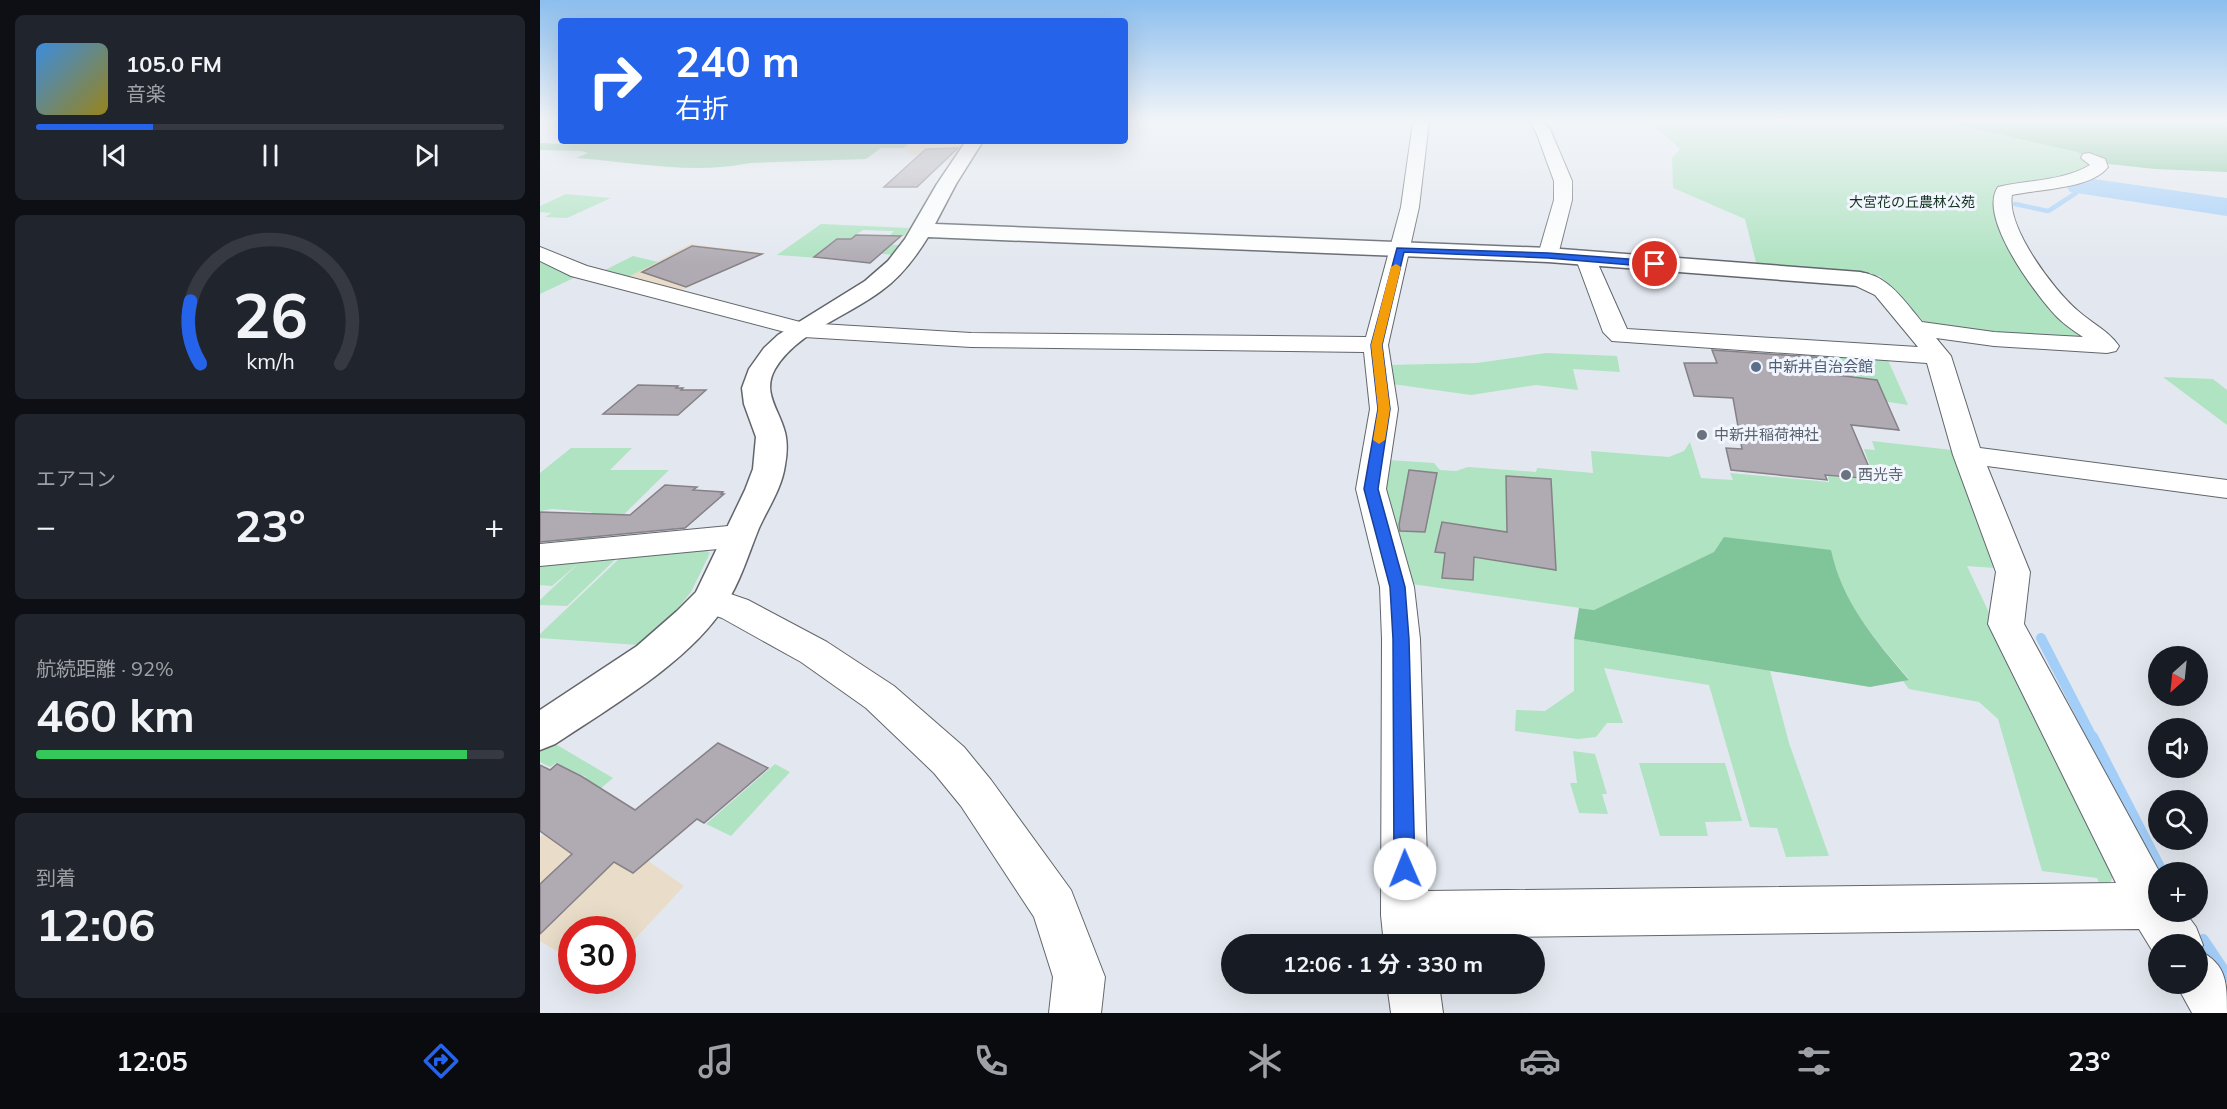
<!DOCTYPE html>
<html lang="ja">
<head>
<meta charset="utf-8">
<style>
  :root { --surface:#171b24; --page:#20242c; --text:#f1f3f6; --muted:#9ea1a6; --line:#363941; --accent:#2563eb }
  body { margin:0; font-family:Mulish,"Noto Sans JP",sans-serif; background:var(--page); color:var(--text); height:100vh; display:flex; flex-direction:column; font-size:22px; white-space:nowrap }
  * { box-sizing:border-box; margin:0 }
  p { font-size:20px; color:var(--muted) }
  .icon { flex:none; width:33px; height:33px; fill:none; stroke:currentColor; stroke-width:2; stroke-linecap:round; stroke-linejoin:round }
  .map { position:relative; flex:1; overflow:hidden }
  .drawer { display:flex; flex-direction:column; gap:15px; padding:15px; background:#0d0f14; width:540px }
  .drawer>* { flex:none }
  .hud { position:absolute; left:18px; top:18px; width:570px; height:126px; border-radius:6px; box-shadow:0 6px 24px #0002; background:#2563eb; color:#fff; overflow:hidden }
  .needle { width:39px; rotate:207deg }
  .tools { position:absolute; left:1608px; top:646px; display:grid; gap:12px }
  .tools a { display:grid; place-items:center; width:60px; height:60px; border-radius:50%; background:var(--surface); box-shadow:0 6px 24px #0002; font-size:30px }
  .speed { position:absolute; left:18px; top:916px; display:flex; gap:12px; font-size:30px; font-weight:700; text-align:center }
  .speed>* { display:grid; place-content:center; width:78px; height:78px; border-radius:50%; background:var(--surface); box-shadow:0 6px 24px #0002; line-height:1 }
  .speed .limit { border:9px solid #d22; background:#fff; color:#111 }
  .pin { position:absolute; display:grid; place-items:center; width:51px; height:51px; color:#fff; margin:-26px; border:3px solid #fff; border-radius:50%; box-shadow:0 2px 6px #0007 }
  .me { position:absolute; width:66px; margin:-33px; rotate:359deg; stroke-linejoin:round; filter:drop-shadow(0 0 4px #0008) }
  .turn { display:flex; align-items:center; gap:21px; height:126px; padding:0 18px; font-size:27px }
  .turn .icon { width:78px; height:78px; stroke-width:2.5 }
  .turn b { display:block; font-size:42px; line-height:51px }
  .big { font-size:45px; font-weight:700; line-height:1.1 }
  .drawer .card { flex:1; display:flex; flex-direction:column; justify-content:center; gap:9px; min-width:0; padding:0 21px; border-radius:9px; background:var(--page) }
  .drawer .dial { align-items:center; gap:0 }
  .dial svg { height:156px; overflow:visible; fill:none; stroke:var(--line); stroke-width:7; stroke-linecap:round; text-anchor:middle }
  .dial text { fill:var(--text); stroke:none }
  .song { display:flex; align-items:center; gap:18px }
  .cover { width:72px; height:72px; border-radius:9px; background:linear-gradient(135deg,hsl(210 70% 55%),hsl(50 70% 35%)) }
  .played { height:6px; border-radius:3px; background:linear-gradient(90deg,var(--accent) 25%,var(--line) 25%) }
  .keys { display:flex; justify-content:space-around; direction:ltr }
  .heat { display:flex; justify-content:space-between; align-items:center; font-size:33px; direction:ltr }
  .charge { height:9px; border-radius:4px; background:linear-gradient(90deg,#34c759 92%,var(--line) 0) }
  .trip { position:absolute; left:681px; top:934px; width:324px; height:60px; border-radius:30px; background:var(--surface); box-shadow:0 6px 24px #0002; font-weight:700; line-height:60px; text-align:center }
  .tabs { display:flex; height:96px; justify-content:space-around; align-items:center; background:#090b0e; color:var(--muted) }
  .tabs .icon { width:42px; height:42px }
  .tabs .on { color:var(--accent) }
  .tabs b { font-size:27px; color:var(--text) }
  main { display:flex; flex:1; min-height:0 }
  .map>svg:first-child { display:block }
</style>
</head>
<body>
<main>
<section class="drawer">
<div class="card">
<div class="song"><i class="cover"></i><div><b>105.0 FM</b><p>音楽</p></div></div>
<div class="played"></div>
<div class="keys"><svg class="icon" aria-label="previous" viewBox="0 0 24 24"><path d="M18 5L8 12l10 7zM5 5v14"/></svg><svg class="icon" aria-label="pause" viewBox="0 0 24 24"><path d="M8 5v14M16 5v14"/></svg><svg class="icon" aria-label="next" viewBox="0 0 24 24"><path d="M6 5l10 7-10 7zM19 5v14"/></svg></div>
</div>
<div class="card dial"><svg viewBox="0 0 100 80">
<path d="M14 69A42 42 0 1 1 86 69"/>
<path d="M14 69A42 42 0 0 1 9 37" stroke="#2563eb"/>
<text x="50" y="56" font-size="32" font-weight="700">26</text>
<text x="50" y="72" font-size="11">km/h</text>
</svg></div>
<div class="card"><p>エアコン</p>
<div class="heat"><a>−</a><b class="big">23°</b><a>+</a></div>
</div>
<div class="card"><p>航続距離 · 92%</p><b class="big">460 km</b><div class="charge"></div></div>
<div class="card"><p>到着</p><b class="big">12:06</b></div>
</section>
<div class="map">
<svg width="1687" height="1013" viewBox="0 0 1687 1013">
  <rect width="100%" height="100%" fill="#e3e8f0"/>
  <g fill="#e9dcc8">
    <polygon points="371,141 424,141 415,153 373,156 364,148"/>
    <polygon points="150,244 224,253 140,291 88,277"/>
    <polygon points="13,830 71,864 91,849 144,886 83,952 82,930 32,930 31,960 0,941 0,837"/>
  </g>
  <g fill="#afe3c1">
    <polygon points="1099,122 1406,122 1537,152 1549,158 1551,169 1459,188 1453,202 1463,235 1550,338 1546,342 1387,325 1340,276 1217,266 1205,219 1133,188 1132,158 1140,149 1117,128"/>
    <polygon points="26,194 71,198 27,218 5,217 12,213 0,212 0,206"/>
    <polygon points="281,224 369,228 364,236 350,235 354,231 323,230 310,239 297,239 293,242 360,245 352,255 295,248 279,258 237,255"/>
    <polygon points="93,256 118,262 88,277 63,271"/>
    <polygon points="0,262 40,275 0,294"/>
    <polygon points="1262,351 1346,356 1368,405 1291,393 1277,387"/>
    <polygon points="1006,353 1077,356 1080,372 1033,369 1038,390 996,385 931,395 852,384 846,365 937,363"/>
    <polygon points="1623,377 1673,379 1687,390 1687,425"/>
    <path d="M1332,441l80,9 43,118 -28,-2 146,310 -8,20 -8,-18 -55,-7 -44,-152 -19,-17 -70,-13 -6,-8 6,-2c-34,-40 -67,-76 -79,-129l-115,2 -121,58 -189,-27 -26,-94 9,-29 46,3 6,7 16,1 12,-4 68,5 1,-4 56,5 -2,-22 78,6 15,-6 6,-9 11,36 32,2 -3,-7 99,9 -1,-6 47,4 -11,-31 11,1z"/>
    <polygon points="31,448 92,448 70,470 129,470 58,540 23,544 53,516 49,515 52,512 12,509 0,511 0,473"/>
    <polygon points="164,549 170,553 151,592 138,608 98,645 0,638 0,634 82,556"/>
    <polygon points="79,556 27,606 0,605 0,600 40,562 12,586 0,585 0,563"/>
    <polygon points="1034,639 1230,671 1249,743 1289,856 1246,857 1237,828 1210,827 1169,685 1064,668 1083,723 1067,723 1056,737 1038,739 975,731 976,710 1005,711 1034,691"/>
    <polygon points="12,742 73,778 34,811 0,814 46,777 16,763 10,767 0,762 0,751"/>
    <polygon points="1033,751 1055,754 1067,794 1062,794 1068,814 1039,813 1030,783 1037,783"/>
    <polygon points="1099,763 1185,763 1202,821 1165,822 1168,836 1120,836"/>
    <polygon points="235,764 250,772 191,836 166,824"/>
  </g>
  <g fill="#80c599">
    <polygon points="1406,122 1687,122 1687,172 1615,169 1559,163 1537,152"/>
    <path d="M26,141h345l-7,7h-23l-15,11 -116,4c-58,12 -116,-1 -174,-5l12,-5 -6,-2 -42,-1v-7l18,1z"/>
    <path d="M1184,537l107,13c11,52 44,90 78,130l-39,7 -296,-48 5,-31 15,2 120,-58z"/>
  </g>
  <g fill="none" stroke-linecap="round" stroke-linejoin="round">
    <g stroke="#a3cef8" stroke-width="4.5">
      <polyline points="1475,204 1508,211"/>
      <polyline points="1510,210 1536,193"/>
    </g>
    <polyline stroke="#a3cef8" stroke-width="10" points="1501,638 1553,739"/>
    <g stroke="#a3cef8" stroke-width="12">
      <polyline points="1552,737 1622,873"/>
      <polyline points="1663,940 1687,976"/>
    </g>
    <polygon fill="#a3cef8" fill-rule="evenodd" points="1540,177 1687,198 1687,216 1530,192 1526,186 1530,180"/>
  </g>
  <g fill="#b0abb2" stroke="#868087" stroke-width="1.5">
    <polygon points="418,148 377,187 344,187 386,149"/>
    <polygon points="316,235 361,236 330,263 274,257 297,239 311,239"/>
    <polygon points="152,246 222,254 146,287 102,272"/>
    <polygon points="1172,350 1288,358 1296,375 1337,380 1359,430 1311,425 1334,479 1285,475 1287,480 1191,470 1186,448 1202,449 1193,398 1154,396 1144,363 1177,363"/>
    <polygon points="98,385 138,386 136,388 143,388 141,390 166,390 138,415 63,414"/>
    <polygon points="869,470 897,473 885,532 860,531 859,525"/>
    <polygon points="966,476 1011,479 1016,570 934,557 933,580 902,578 905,553 895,552 902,522 967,532"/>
    <polygon points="125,485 157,487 153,490 183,492 181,494 184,494 145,528 0,542 0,512 90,515"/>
    <polygon points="178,743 228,768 164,823 157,819 93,873 74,862 0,934 0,884 32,854 0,831 0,765 10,770 17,764 41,776 95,810"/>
  </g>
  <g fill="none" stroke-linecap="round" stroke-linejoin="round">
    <defs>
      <g id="minor">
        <path d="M873,122h16l-10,85 -31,138 10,64 -12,80 28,98 6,52 8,252 688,-8 -128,-259 8,-52 -43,-117 -26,-92 -315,-22 -9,-9 -27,-73 4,-4 7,-2 7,2 33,74 291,18 -43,-52 -23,-11 -3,-5 3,-5c31,-7 53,28 70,48l72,10 89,5c-9,-6 -18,-12 -26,-20 -21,-22 -80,-100 -59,-130 30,-7 65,-6 92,-22l-9,-7 2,-4 6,-1 16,6 3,8c-16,22 -70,22 -96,28 -6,32 41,94 65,115 14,13 31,20 42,36l-3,5 -9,2 -113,-7 -58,-8 15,18 29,92 247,32v18l-240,-32 43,106 -6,52 136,249 -2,39h27l11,15 7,18 -3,6c27,14 27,32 27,62h-35l-16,-29h22v-39h-40v15l-19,-31 -706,9 1,7h-50l-3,-30 1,-276 -2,-52 -24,-98 14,-80 -6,-57 -393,-5 -167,-10 -233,-61 -31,-15v-14l47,19 217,57 167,10 395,4 35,-130z"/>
        <polygon points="990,122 1004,122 1010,129 1032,181 1032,200 1018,255 1015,259 1008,261 1001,259 998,255 1014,200 1014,181 996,132"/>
        <polygon points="199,525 211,528 215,536 211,544 199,547 0,566 0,544"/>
        <polygon points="170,587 208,600 287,642 354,686 424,747 451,780 531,890 565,977 561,1013 509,1013 513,977 494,917 421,806 394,773 326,708 261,662 182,618 157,609 152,600 157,591"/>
        <polygon points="847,984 899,984 903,1013 851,1013"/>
      </g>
      <path id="tertiary" d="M426,141h17l-27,43 -21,40 613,24 312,24 8,2 4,5 -4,5 -8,2 -312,-24 -620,-25c-13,21 -27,40 -47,54 -33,25 -84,41 -106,78 -13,23 3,39 9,60 4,12 3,25 1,36 -3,23 -17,43 -26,63 -11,27 -19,55 -35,79 -35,55 -115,101 -169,137l-15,6v-40l97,-64 40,-35 19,-19 49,-102 8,-21 3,-32 -12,-33 -2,-16 7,-19 15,-21 14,-13 87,-54 23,-20 17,-22 32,-55z"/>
    </defs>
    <use href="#minor" stroke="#62666c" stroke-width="2"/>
    <use href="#tertiary" stroke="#62666c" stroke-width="3"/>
    <use href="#minor" fill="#fff" fill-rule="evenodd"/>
    <use href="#tertiary" fill="#fff" fill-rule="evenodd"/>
  </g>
  <linearGradient id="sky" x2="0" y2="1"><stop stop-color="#8cbeee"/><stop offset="0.46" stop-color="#f2f5f8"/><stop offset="1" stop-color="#f2f5f8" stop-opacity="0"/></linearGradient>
  <rect width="1687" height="263" fill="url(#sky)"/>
  <polygon fill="#2563eb" stroke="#184099" stroke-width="1.5" points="857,248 1008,253 1115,261 1120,264 1115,267 1008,258 864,252 842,345 850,409 838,489 865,587 869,639 875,869 872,875 865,878 857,875 854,869 853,639 850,587 824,489 838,409 831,345"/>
  <polygon fill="#f59e0b" points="856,264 861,267 842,345 850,409 845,440 839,444 833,440 838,409 831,345 851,267"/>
  <circle fill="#5c6f8a" stroke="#f1f5fd" stroke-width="2" cx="1216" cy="367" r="6"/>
  <g fill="#6b7280" stroke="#f1f5fd" stroke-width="2">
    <circle cx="1162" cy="435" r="6"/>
    <circle cx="1306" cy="475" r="6"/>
  </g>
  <g text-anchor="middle" stroke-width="6" stroke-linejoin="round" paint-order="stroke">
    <g font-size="14" fill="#143220" stroke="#f1f5fd">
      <text x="1372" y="207">大宮花の丘農林公苑</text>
    </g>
    <g font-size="15" fill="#4e5e75" stroke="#f1f5fd" text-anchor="start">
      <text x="1228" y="372">中新井自治会館</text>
    </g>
    <g font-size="15" fill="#5b616d" stroke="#f1f5fd" text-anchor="start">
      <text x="1174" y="440">中新井稲荷神社</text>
      <text x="1318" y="480">西光寺</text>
    </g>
  </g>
</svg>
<div class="tools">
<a><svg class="needle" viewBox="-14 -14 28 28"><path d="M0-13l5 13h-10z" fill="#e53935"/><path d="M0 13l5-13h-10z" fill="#9ea1a6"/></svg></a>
<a><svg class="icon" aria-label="sound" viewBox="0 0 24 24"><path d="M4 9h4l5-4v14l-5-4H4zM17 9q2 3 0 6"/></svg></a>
<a><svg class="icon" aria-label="search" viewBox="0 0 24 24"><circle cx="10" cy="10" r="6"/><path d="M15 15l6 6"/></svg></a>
<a>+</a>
<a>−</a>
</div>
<div class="speed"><div class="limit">30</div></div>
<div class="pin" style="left:1115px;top:264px;background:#d93025"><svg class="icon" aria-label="arrive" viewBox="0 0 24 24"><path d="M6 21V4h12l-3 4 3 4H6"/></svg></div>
<svg class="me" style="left:865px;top:869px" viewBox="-20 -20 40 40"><circle r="19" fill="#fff"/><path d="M0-13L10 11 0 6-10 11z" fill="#2563eb"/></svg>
<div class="trip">12:06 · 1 分 · 330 m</div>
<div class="hud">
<div class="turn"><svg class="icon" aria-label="right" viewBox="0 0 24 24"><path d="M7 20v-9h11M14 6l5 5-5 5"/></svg><div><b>240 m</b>右折</div></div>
</div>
</div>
</main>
<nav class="tabs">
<b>12:05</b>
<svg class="icon on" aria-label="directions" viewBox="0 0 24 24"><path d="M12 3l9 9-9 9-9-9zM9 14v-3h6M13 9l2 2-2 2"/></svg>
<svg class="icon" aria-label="music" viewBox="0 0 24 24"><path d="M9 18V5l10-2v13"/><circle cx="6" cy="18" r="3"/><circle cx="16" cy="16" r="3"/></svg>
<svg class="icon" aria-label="phone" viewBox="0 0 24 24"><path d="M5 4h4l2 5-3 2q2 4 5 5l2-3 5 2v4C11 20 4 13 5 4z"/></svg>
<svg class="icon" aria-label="climate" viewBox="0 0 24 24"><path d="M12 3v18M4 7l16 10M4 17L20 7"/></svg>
<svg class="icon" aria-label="car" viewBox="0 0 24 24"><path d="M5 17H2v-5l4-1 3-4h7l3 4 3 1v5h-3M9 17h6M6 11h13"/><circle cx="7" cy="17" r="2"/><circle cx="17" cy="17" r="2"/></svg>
<svg class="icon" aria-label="filters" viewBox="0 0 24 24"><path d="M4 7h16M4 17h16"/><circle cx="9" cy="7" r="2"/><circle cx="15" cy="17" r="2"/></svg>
<b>23°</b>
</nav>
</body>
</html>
